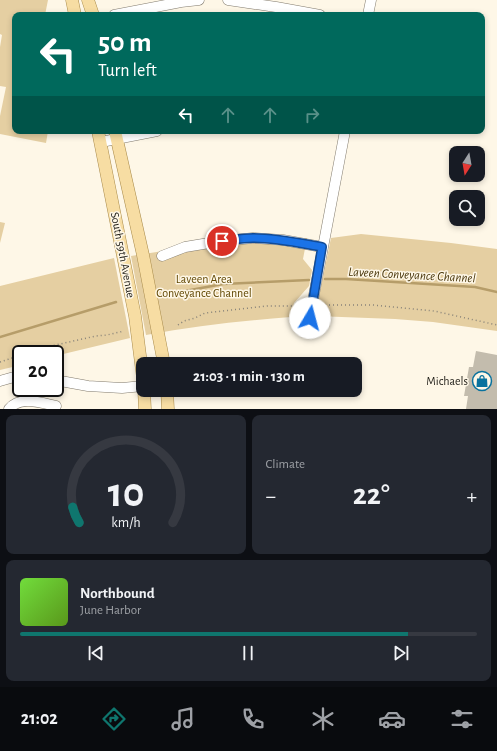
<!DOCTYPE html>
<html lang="en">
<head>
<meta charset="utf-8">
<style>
  :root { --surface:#171b24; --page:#242831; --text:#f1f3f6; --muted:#9ea1a6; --line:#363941; --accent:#0f766e }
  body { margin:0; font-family:"Alegreya Sans",sans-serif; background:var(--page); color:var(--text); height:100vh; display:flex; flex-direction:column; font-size:15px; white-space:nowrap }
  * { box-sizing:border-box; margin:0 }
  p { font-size:13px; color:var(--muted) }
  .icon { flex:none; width:22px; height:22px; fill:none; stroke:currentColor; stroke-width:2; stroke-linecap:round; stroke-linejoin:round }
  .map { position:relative; height:409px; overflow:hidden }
  .drawer { display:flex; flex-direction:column; gap:6px; padding:6px; background:#0d0f14; flex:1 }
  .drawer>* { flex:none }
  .hud { position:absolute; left:12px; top:12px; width:473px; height:122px; border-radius:8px; box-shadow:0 2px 6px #0003; background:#00695c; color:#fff; overflow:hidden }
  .needle { width:26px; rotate:191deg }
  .controls { position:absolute; left:449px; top:146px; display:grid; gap:8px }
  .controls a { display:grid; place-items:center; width:36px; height:36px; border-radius:8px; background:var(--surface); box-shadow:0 2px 6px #0003; font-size:20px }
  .speed { position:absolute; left:12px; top:345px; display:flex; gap:8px; font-size:20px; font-weight:700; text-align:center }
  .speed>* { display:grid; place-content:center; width:52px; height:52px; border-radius:50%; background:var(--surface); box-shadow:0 2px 6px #0003; line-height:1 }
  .speed .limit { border:2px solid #111; border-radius:6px; background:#fff; color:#111 }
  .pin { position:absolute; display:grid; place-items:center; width:34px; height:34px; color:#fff; margin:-17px; border:2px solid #fff; border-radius:50%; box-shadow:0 1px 4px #0007 }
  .me { position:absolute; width:44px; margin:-22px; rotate:8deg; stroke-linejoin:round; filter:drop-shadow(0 0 3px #0008) }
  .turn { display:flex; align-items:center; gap:14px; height:84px; padding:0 20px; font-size:18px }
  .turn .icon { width:52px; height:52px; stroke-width:2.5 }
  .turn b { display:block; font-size:28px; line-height:34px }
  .lanes { display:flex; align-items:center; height:38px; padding:0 20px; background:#0003; justify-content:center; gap:20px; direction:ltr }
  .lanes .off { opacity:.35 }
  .big { font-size:30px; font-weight:700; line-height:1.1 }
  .drawer .card { flex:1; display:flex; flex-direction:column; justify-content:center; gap:6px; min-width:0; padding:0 14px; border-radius:8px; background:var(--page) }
  .drawer .dial { align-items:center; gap:0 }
  .dial svg { height:104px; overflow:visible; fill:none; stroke:var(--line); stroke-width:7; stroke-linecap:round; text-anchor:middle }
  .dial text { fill:var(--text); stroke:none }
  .song { display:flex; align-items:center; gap:12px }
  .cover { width:48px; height:48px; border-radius:6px; background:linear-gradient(135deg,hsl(100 70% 55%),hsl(90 70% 35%)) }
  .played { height:4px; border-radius:2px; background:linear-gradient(90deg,var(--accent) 85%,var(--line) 85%) }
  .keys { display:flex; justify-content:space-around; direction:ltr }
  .heat { display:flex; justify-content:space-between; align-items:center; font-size:22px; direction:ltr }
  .drawer .tiles { flex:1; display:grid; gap:6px; grid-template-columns:1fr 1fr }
  .card:last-child { grid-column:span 2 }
  .trip { position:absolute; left:136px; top:357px; width:226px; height:40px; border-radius:8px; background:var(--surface); box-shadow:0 2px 6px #0003; font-weight:700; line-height:40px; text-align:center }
  .tab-bar { display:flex; height:64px; justify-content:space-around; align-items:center; background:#090b0e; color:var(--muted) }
  .tab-bar .icon { width:28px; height:28px }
  .tab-bar .active { color:var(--accent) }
  .tab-bar b { font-size:18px; color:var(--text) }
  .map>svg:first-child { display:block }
</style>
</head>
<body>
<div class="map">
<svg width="497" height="409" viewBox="0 0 497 409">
  <rect width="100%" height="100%" fill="#fef7e7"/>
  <g fill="#e5cfa2">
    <polygon points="0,0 48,0 45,15 15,15 15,131 48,131 46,143 0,134 0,116 6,87 0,86 0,47 2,35 0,34"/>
    <polygon points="0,222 5,223 0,243"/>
    <polygon points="361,234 451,243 497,249 497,331 433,322 395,319 315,316 331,238"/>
    <path d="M307,238l-4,21 9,11 -3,16 -15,17 -3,14c-49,4 -97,9 -145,18l-15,-79 64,-10z"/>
    <polygon points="114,258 130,338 55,356 55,354 21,354 21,365 0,370 0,286"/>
  </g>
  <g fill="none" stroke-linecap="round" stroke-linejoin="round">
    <g stroke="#b69d69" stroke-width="2.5">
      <polyline points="325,279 346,279 475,287 497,292"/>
      <polyline points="174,293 223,284 309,280"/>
      <polyline points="0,337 116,302"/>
    </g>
  </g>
  <polygon fill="#c3bcad" points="476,351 497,355 497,409 466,409 468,396 464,396 469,367 473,367"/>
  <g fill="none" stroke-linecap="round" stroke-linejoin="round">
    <defs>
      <g id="minor">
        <polyline points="228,0 276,7 320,15"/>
        <polyline points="114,15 181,2 199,0"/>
        <polyline points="368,15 371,0"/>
        <polyline points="101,142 157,131"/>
        <polyline points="162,256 185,247 221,241 253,238 283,240 322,247"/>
        <polyline points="309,330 313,300 345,131"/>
        <polyline points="55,380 88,386 122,388 143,386"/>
        <polyline points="0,381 21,375"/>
        <path d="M9,409c11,-14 33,-6 47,-3"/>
      </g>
      <g id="major">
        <polyline points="72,0 75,15"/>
        <polyline points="88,0 93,15"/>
        <polyline points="98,131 135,316 143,379"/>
        <polyline points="115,131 143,255 164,364"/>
        <polyline points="144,390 145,409"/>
        <polyline points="167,390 168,409"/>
      </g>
    </defs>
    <use href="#minor" stroke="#827b6e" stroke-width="11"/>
    <use href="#major" stroke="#a88a4a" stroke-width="13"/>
    <g stroke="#888379" stroke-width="1.5" stroke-dasharray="1 3" stroke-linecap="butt">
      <polyline points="321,305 373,305 434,311 497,325"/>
      <polyline points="178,325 184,321 195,318 205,313 267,306 303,306"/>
      <polyline points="23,354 33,350 96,336 107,335 124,331"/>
      <polyline points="0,362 21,355"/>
    </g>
    <use href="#minor" stroke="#fff" stroke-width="10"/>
    <use href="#major" stroke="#f7dda3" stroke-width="12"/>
  </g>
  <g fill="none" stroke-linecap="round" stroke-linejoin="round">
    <defs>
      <path id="route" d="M222,241c10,-1 21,-3 31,-3 24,0 46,5 69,9l-12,71"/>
    </defs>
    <use href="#route" stroke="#114b97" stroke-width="10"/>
    <use href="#route" stroke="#1a73e8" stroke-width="7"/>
  </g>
  <defs>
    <symbol id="shop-ring" viewBox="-11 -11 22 22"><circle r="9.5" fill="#fef7e7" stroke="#09729e" stroke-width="1.5"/><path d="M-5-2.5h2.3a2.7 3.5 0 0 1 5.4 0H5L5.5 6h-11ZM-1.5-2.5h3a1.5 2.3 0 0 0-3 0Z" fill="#09729e"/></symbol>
  </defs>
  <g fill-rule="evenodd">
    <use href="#shop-ring" x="471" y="370" width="22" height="22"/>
  </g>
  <g text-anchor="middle" stroke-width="3" stroke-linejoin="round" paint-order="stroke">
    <g font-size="12" fill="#1e1c16" stroke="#fef7e7">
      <text transform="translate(123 255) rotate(79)" y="4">South 59th Avenue</text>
    </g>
    <g font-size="12" fill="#614702" stroke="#fef7e7">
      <text x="204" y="283">Laveen Area<tspan x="204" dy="14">Conveyance Channel</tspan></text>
    </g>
    <g font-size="12" fill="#1e1c16" stroke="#fef7e7" text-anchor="end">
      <text x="468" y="385">Michaels</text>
    </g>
    <g font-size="13" font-style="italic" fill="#4b380d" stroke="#fef7e7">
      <text transform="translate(412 274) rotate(3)" y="5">Laveen Conveyance Channel</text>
    </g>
  </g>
</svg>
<div class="controls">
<a><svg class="needle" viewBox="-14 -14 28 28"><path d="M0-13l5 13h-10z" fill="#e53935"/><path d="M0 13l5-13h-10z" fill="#9ea1a6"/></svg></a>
<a><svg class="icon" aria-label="search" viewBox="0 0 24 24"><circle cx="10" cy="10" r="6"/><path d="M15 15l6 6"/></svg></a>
</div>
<div class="speed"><div class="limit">20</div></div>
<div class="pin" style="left:222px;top:241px;background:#d93025"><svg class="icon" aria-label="arrive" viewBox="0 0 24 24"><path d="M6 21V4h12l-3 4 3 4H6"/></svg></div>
<svg class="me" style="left:310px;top:318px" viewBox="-20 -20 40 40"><circle r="19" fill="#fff"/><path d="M0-13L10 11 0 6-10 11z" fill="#1a73e8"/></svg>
<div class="trip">21:03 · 1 min · 130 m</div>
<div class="hud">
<div class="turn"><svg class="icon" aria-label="left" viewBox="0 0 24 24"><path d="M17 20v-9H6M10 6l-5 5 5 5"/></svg><div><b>50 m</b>Turn left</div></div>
<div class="lanes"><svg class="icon" aria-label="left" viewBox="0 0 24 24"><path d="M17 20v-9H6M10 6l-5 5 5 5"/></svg><svg class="icon off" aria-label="ahead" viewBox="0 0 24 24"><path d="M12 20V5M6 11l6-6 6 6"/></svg><svg class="icon off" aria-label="ahead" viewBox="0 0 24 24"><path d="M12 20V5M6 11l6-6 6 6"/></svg><svg class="icon off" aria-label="right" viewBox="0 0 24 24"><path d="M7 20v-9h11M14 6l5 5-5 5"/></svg></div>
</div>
</div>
<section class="drawer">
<div class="tiles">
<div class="card dial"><svg viewBox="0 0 100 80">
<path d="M14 69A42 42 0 1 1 86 69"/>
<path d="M14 69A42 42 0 0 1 9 57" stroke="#0f766e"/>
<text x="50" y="56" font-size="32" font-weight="700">10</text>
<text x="50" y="72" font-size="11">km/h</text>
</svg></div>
<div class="card"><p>Climate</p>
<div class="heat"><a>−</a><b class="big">22°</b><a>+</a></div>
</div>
<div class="card">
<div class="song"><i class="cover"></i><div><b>Northbound</b><p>June Harbor</p></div></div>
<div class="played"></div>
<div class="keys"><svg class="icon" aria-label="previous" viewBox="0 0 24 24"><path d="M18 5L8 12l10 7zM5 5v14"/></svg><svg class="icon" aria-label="pause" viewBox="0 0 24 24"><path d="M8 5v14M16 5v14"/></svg><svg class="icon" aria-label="next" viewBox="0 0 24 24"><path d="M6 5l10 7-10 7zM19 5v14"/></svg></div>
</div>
</div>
</section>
<nav class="tab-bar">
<b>21:02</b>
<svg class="icon active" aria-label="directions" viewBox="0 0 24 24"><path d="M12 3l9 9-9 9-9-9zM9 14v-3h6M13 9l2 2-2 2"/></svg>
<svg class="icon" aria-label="music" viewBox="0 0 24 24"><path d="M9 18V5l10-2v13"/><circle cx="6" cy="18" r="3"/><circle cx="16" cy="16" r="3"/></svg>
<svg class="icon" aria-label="phone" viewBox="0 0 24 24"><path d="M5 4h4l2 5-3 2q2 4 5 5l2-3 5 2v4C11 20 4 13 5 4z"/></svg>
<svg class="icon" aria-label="climate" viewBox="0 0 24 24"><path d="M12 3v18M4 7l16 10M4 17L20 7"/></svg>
<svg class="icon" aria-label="car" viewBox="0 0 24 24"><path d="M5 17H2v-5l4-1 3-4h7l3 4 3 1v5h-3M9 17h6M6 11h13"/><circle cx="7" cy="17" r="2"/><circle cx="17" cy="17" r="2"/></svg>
<svg class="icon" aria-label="filters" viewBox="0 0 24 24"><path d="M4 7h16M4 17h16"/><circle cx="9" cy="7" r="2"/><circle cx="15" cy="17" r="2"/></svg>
</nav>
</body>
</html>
